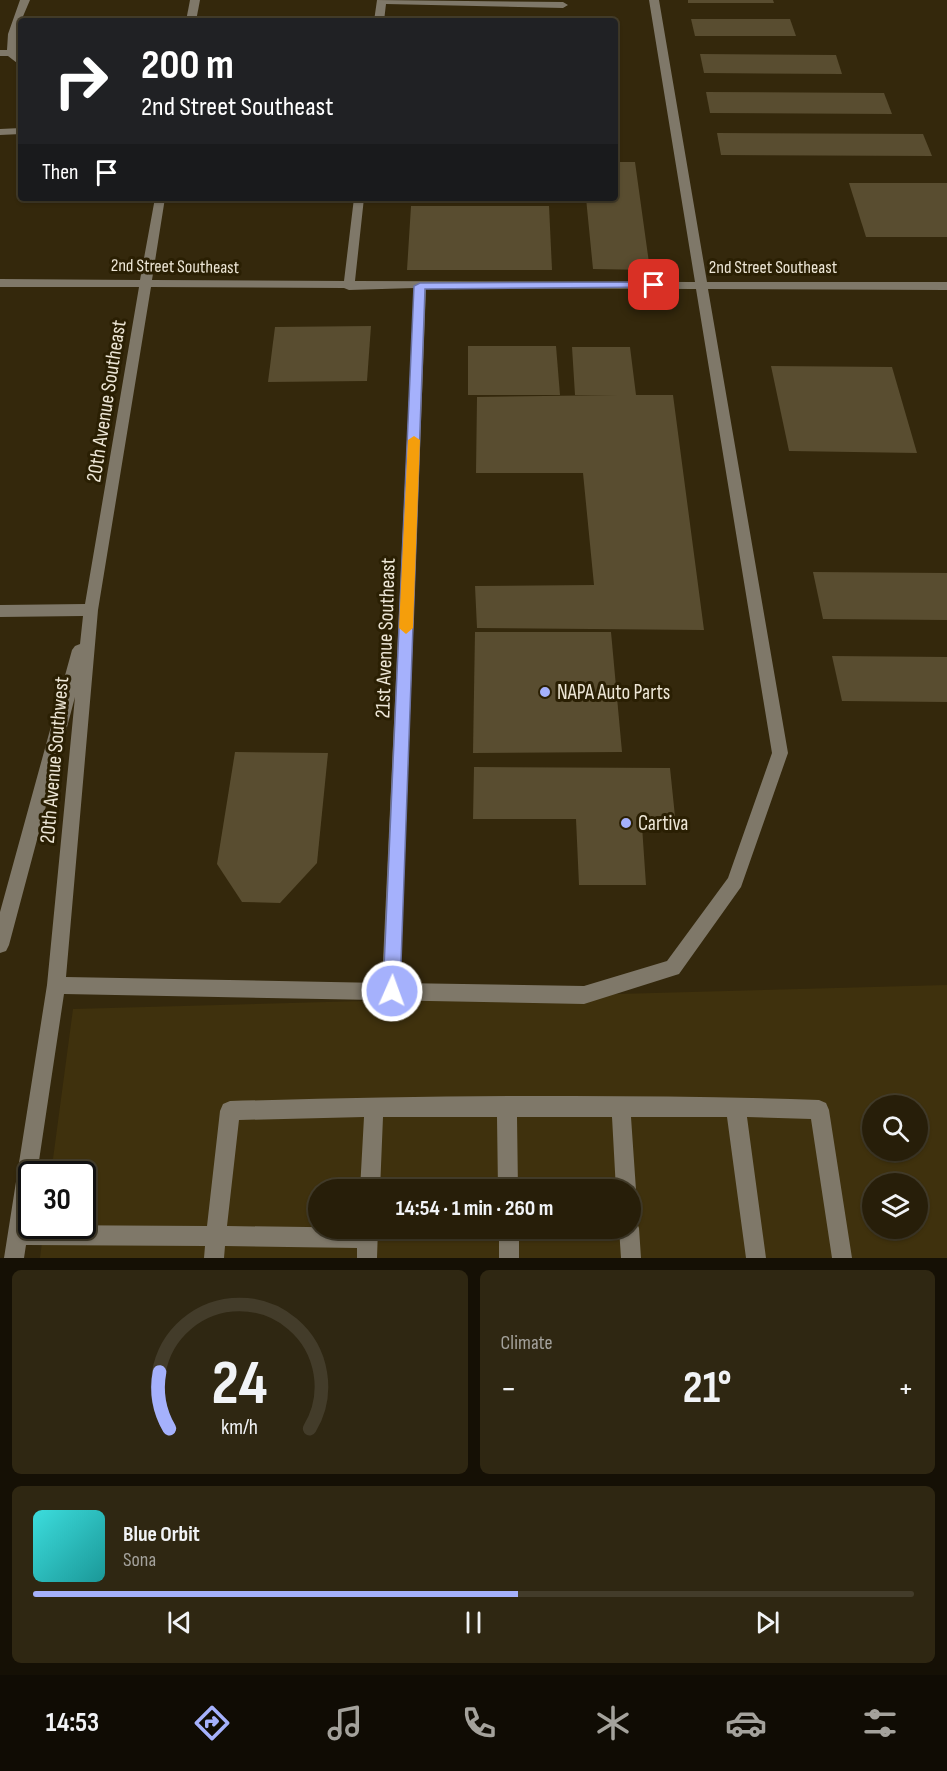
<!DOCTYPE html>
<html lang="en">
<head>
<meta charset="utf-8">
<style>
  :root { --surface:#271e09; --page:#2f2712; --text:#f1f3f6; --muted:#a4a29c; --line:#433c2a; --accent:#a5b1fc }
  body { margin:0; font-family:"Sofia Sans Condensed",sans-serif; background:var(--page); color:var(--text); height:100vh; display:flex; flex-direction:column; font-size:22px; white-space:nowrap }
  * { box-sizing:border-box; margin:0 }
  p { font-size:20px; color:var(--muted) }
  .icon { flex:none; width:33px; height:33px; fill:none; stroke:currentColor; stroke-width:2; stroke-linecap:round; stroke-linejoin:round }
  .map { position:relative; height:1258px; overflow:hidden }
  .drawer { display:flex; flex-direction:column; gap:12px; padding:12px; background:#151005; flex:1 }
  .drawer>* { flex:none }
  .top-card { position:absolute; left:18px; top:18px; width:600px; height:183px; border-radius:6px; box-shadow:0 2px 4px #0004,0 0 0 2px var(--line); background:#202124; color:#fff; overflow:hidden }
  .fabs { position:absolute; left:862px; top:1095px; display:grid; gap:12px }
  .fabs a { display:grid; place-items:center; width:66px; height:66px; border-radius:50%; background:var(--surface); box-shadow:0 2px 4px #0004,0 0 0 2px var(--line); font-size:30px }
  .speed { position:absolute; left:18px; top:1161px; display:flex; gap:12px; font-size:30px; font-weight:700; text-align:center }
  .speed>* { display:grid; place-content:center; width:78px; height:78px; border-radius:50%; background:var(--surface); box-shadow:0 2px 4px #0004,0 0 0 2px var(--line); line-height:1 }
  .speed .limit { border:3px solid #111; border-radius:9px; background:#fff; color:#111 }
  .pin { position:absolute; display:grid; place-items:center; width:51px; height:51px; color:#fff; margin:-26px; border-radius:12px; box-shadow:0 3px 9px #0006 }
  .me { position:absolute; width:66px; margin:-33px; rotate:2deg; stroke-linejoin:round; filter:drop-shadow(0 0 4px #0008) }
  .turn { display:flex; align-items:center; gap:21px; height:126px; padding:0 24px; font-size:27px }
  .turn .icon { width:78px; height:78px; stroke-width:2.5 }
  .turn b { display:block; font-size:42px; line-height:51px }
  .then { display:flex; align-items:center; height:57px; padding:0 24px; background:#0003; gap:12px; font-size:22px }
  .big { font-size:45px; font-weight:700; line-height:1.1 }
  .drawer .tile { flex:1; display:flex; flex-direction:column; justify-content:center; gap:9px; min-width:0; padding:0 21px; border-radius:9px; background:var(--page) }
  .drawer .dial { align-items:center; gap:0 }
  .dial svg { height:156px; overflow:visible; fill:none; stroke:var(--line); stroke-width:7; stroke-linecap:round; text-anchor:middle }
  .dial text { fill:var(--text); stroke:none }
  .song { display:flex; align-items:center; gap:18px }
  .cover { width:72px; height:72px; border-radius:9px; background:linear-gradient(135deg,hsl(180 70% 55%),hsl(180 70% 35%)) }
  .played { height:6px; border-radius:3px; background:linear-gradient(90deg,var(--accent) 55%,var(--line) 55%) }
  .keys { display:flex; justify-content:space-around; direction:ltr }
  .heat { display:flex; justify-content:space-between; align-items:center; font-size:33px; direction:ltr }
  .drawer .tiles { flex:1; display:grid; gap:12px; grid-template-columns:1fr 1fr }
  .tile:last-child { grid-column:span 2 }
  .trip { position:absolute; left:308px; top:1179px; width:333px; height:60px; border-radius:30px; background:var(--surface); box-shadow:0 2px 4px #0004,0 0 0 2px var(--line); font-weight:700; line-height:60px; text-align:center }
  .tabs { display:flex; height:96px; justify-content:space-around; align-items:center; background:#100c04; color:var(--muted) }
  .tabs .icon { width:42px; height:42px }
  .tabs .on { color:var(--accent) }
  .tabs b { font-size:27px; color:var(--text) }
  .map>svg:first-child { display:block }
</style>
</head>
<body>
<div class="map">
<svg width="947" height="1258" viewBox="0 0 947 1258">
  <rect width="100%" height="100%" fill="#34280c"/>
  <path fill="#3f310d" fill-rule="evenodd" d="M947,985v273h-907l4,-32h38v-52h-31l22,-165zM873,1106h45v44h-45zM873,1184h45v44h-45zM318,1190h312v38h-312z"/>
  <g fill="#594d30">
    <polygon points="688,0 773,0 774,3 688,3"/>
    <polygon points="691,19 790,19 796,36 695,36"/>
    <polygon points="700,54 836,55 842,74 704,73"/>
    <polygon points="706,92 884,93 892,114 710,113"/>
    <polygon points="717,133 923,134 932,156 721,155"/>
    <polygon points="615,162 635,162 650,270 593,269 586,198 615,198"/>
    <polygon points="849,183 947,183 947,237 866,237"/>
    <polygon points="411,206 549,206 552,270 407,270"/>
    <polygon points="371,326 367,381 268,382 275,327"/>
    <polygon points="468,346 556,346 560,395 468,395"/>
    <polygon points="572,347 630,347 636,395 673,395 704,630 477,628 475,586 594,585 583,473 476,473 477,397 617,395 575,395"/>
    <polygon points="771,366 892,367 917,453 789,451"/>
    <polygon points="813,572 947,573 947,620 823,619"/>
    <polygon points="475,632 611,632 622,752 473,753"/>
    <polygon points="832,656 947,657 947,702 842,701"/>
    <polygon points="235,752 328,753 317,863 280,903 242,902 217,864"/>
    <polygon points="474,767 670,768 676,826 642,826 646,885 579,885 576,819 473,819"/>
  </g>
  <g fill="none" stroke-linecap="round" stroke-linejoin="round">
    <g fill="#7f7869" fill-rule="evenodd">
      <polygon points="20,0 30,0 21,21 16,52 21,58 21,66 8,56 0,56 0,50 7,50 8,34"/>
      <polygon points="190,0 200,0 196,21 186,21"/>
      <polygon points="377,0 563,2 568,5 563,8 386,4 384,21 374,21"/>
      <path d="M649,0h10l48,282h240v8l-239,-1 80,464 -47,134 -62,87 -95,30 -520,-10 -27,180h-5l-3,51 178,1 13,-115 3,-7 7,-3c196,-5 393,-8 589,-1l7,3 3,7 23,148h-20l-21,-139 -64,-2 19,141h-20l-19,-141h-96l5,73 -6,8v-8h-14l-4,-73h-95l1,73h-20l-1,-73h-114l-3,73h-20l4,-73 -125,3 -12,106 151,2 -1,30h-20v-10l-132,-2 -1,12h-20l1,-12 -179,-1 -2,13h-20l43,-273 28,-288 -66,248 -3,6 -6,2v-41l72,-262 3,-4 5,-2 3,-28 -83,1v-12l85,-1 54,-317h-139v-8l140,1 15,-82h10l-13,82 192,1 10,-83h10l-9,83 340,1zM151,287l193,1 5,2 65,-2 -32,695 -316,-6 32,-367zM426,288l270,1 76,464 -44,125 -61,83 -83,25 -184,-3z"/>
      <polygon points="21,128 21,134 0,135 0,129"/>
      <polygon points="630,1218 636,1221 639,1228 641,1258 621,1258 619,1228 630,1228"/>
      <rect x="499" y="1228" width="20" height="30"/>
    </g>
  </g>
  <polygon fill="#a5b1fc" stroke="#6b73a4" stroke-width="1.5" points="654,282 658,283 658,287 425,289 400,991 397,997 392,999 386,997 383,991 414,286 420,283"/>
  <polygon fill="#f59e0b" points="414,436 420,440 413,628 406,634 399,628 408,440"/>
  <g fill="#a5b1fc" stroke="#2a1f03" stroke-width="2">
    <circle cx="545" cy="692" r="6"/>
    <circle cx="626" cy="823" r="6"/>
  </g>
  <g text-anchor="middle" stroke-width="6" stroke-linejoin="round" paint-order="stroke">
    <g font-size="18" fill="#ede6d6" stroke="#2a1f03">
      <text transform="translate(175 266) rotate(1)" y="6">2nd Street Southeast</text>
      <text x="773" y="273">2nd Street Southeast</text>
    </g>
    <g font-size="21" fill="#ede6d6" stroke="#2a1f03">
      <text transform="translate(106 401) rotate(-81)" y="7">20th Avenue Southeast</text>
      <text transform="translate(385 638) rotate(-88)" y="7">21st Avenue Southeast</text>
      <text transform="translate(54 760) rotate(-85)" y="7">20th Avenue Southwest</text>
    </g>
    <g font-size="21" fill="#ede6d6" stroke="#2a1f03" text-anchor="start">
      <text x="557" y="699">NAPA Auto Parts</text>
      <text x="638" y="830">Cartiva</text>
    </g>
  </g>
</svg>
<div class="fabs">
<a><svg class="icon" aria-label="search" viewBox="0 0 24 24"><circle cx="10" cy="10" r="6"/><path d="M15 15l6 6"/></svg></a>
<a><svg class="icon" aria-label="layers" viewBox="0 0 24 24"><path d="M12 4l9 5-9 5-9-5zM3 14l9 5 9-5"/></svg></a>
</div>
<div class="speed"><div class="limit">30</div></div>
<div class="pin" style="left:654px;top:285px;background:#d93025"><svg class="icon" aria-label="arrive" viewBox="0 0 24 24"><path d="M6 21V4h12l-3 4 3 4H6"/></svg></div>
<svg class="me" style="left:392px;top:991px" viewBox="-20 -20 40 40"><circle r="17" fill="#a5b1fc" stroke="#fff" stroke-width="3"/><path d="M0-11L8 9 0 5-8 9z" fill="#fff"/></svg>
<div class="trip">14:54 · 1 min · 260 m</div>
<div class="top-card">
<div class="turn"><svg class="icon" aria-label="right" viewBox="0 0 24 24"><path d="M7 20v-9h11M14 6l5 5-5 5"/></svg><div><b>200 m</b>2nd Street Southeast</div></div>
<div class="then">Then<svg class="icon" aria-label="arrive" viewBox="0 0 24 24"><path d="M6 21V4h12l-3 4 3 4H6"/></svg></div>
</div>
</div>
<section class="drawer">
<div class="tiles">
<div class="tile dial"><svg viewBox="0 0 100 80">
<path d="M14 69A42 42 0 1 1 86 69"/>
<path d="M14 69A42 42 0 0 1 9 40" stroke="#a5b1fc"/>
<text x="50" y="56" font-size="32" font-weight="700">24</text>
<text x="50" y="72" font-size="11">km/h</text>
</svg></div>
<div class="tile"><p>Climate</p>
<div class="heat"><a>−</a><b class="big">21°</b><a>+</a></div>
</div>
<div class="tile">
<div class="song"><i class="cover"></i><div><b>Blue Orbit</b><p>Sona</p></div></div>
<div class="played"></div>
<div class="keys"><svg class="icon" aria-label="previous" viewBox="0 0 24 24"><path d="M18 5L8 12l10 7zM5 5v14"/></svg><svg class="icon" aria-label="pause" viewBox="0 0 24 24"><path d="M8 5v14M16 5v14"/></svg><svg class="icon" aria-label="next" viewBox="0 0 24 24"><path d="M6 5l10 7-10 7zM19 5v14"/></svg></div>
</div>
</div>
</section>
<nav class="tabs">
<b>14:53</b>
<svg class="icon on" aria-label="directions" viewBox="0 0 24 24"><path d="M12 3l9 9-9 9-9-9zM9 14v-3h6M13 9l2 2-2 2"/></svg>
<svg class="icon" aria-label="music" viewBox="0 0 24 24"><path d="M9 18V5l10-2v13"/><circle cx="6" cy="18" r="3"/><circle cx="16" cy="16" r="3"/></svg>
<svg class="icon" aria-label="phone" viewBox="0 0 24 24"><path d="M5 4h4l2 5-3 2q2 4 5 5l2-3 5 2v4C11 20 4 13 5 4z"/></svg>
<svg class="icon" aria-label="climate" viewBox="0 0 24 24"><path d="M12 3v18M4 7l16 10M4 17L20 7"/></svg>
<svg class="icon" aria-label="car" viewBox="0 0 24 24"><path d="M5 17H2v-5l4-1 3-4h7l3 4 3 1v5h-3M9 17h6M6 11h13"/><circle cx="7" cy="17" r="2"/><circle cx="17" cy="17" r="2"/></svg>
<svg class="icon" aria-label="filters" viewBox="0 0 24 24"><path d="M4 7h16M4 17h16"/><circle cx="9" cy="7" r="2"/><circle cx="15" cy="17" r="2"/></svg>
</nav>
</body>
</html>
